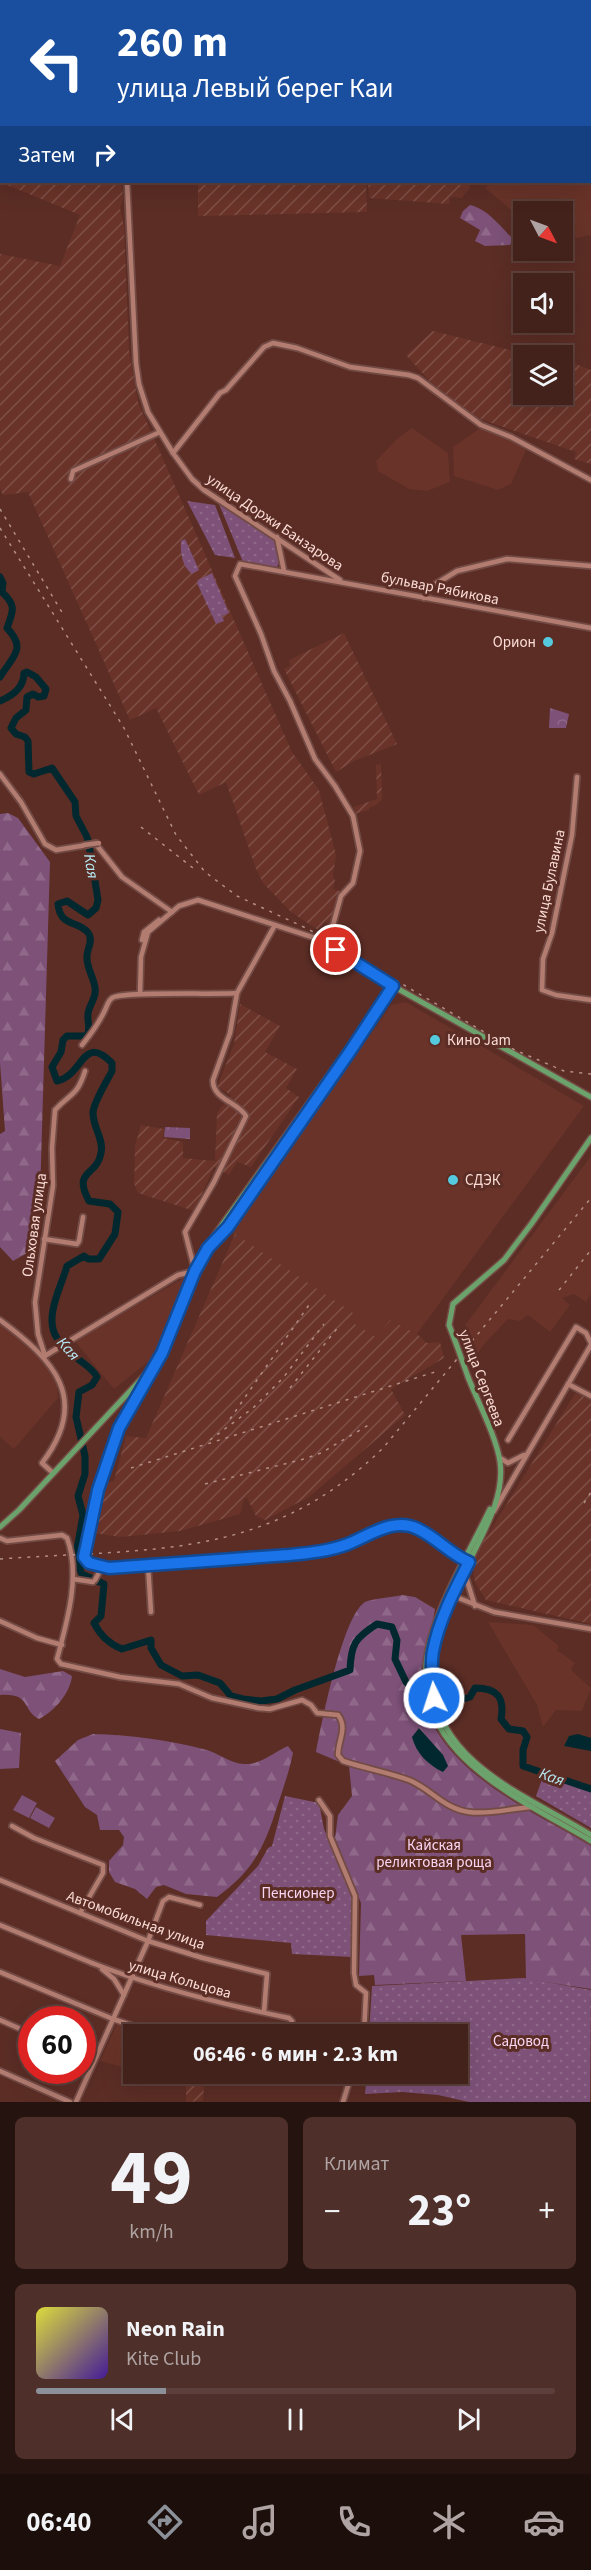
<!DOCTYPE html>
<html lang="ru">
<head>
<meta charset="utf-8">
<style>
  :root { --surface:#44221c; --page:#4e2f29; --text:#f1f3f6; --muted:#afa4a3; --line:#5c3f3b; --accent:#8c9099 }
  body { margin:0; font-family:"Source Sans 3",sans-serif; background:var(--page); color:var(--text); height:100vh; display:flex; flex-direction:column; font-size:22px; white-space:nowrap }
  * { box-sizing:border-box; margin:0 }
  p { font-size:20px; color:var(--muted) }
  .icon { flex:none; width:33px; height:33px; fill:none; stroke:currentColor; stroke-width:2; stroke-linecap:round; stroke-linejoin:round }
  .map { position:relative; height:2102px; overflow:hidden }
  .drawer { display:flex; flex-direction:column; gap:15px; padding:15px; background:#25130f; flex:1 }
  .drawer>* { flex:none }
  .hud { position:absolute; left:0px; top:0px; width:591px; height:183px; box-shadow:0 6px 24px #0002,0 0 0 2px var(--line); background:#1a4fa0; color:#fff; overflow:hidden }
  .needle { width:39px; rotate:131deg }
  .fabs { position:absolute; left:513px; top:201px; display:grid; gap:12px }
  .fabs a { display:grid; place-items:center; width:60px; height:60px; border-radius:0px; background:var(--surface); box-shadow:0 6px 24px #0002,0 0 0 2px var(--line); font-size:30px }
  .speed { position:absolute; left:18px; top:2006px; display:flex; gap:12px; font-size:30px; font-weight:700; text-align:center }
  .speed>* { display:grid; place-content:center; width:78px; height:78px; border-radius:50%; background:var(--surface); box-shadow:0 6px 24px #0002,0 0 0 2px var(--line); line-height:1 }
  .speed .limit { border:9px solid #d22; background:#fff; color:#111 }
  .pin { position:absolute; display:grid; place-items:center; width:51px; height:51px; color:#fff; margin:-26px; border:3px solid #fff; border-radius:50%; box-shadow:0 2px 6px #0007 }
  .me { position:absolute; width:66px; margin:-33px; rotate:356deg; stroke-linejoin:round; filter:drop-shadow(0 0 4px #0008) }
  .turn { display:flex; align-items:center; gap:21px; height:126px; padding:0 18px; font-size:27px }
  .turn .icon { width:78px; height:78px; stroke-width:2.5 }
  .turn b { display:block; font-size:42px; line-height:51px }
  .then { display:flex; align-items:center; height:57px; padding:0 18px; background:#0003; gap:12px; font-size:22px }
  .big { font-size:45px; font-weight:700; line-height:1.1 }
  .drawer .widget { flex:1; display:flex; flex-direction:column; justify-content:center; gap:9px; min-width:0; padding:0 21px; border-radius:9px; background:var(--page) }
  .drawer .dial { align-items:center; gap:0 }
  .dial b { font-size:78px; line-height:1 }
  .song { display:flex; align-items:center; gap:18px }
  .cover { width:72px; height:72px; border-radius:9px; background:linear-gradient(135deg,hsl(60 70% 55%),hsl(260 70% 35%)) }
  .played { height:6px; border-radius:3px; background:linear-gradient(90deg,var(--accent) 25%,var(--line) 25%) }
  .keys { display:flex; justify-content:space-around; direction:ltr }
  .heat { display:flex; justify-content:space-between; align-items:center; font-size:33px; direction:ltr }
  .drawer .tiles { flex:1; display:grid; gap:15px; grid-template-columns:1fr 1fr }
  .widget:last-child { grid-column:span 2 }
  .trip { position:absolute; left:123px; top:2024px; width:345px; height:60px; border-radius:0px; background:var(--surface); box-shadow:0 6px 24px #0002,0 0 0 2px var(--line); font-weight:700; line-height:60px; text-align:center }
  .tab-bar { display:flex; height:96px; justify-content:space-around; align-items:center; background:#1b0e0b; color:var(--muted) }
  .tab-bar .icon { width:42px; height:42px }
  .tab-bar .current { color:var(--accent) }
  .tab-bar b { font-size:27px; color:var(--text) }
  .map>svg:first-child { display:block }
</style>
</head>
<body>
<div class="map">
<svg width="591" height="2102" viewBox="0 0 591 2102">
  <defs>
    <pattern id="industrial-furrows" width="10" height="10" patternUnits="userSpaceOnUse" patternTransform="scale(1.5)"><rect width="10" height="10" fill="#693329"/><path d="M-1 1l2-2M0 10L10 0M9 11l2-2" fill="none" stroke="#7f5047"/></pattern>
    <pattern id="grass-dots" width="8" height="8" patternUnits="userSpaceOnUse" patternTransform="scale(1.5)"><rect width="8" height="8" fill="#7d5178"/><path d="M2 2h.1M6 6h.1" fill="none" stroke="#90698a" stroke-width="1.8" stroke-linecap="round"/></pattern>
    <pattern id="forest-firs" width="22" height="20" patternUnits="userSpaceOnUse" patternTransform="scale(1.5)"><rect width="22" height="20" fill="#7d5178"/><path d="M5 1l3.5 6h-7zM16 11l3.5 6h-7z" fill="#90698a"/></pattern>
    <pattern id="park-crowns" width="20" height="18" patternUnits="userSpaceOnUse" patternTransform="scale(1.5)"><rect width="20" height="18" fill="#7d5178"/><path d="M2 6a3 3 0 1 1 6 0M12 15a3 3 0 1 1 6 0" fill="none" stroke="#90698a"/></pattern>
  </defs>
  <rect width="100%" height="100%" fill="#5b2d25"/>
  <g fill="#693329">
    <polygon points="591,69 591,237 589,235 577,238 563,228 562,212 524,212 523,220 485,188 491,182 590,182"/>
    <polygon points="482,427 510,438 526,450 511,484 498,490 454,476 453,447"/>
    <polygon points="412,428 448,453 450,482 427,491 409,489 378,471 376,461 397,439"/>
    <polygon points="406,1002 584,1106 417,1334 390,1320 376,1338 349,1320 355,1315 231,1232 391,1005"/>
    <polygon points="591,1156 591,1294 586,1302 574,1294 562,1298 570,1305 550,1332 528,1315 520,1321 508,1319 485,1343 470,1364 463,1343 466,1324"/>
    <polygon points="189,1275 154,1357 114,1389 75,1341"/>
    <polygon points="0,1324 47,1364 57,1384 58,1398 14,1449 0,1437"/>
    <polygon points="488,1622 533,1625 559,1646 557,1650 575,1663 571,1670 591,1688 582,1711 556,1710 543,1727 537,1705"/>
    <polygon points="117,2024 143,2034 134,2034 133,2070 100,2061"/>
  </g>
  <g fill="url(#industrial-furrows)">
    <polygon points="0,0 260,0 260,1 2,2 0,11"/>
    <polygon points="1,115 2,182 122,182 123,200 120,208 124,227 129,351 138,402 292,752 319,790 336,855 333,875 335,881 333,889 340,891 333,920 329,925 325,922 318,930 291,912 263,883 256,869 226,782 199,795 156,708 130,720 28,492 3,495 0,489 0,254 60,266 80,215 0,182"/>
    <polygon points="179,182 366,182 367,212 198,216 198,185 179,184"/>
    <polygon points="368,182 469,182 470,188 461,198 450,197 449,204 369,198"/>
    <polygon points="433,331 526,354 553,355 524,356 524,394 562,394 563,359 591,370 591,464 574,459 576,452 480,419 435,387 406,355"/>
    <polygon points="344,633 397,744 354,761 336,772 284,669 290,666 289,660"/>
    <polygon points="381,764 382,799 376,805 369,808 369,810 355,814 354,807 377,799 376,765"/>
    <polygon points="240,1004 280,1026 265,1052 297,1069 286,1088 299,1097 251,1167 237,1162 229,1175 214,1167 194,1211 138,1193 134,1183 135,1146 141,1125 164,1129 163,1138 183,1142 183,1158 215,1161 217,1113 231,1095 217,1087 234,1044"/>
    <polygon points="235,1234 356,1315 350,1321 376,1337 390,1320 417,1334 427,1343 440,1342 444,1358 391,1389 405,1415 309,1497 265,1520 256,1516 247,1498 244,1499 240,1514 180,1531 121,1537 94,1533 106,1483 114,1481 126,1436 146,1438"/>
    <polygon points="576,1392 591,1401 591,1624 486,1600 475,1582 472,1560"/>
    <polygon points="186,2082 204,2087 203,2101 186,2102"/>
  </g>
  <g fill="url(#grass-dots)">
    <polygon points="187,501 215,505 235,558 215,555"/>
    <polygon points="219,504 275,538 280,561 276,569 243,562"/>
    <path d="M185,539l14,31 -7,4c-10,-8 -12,-21 -11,-33z"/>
    <polygon points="212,573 229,613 222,616 224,621 216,624 197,583 198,580"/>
    <polygon points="545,1771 591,1787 591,1828 536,1796"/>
    <polygon points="285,1796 319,1803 324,1829 351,1893 352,1957 292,1954 291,1943 206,1935 206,1921 258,1866 268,1848 272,1846"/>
    <polygon points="524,1978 591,1990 590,2102 469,2102 438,2095 402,2092 365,2094 367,2073 458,2073 458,2034 369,2034 372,1986"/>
  </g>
  <g fill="url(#forest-firs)">
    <path d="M470,205c18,4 31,22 43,34l-3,6 -25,1 -10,-5 5,-11 -20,-12 3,-7z"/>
    <polygon points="8,813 18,818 50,862 40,1196 27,1253 13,1261 0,1247 0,1134 5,1131 0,1063 0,814"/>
    <path d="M402,1595l13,2 20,12c-4,26 -15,50 -13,77 7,81 107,123 169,160v143l-65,-10 -1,-45 -64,1 5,46 -91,4 -1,-10 -15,1 2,-73 -26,-65 3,-23 14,-19 -3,-30 -33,-14c6,-30 26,-135 49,-150 5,-3 29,-5 37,-7z"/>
    <path d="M0,1669l25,8 38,-6 9,5c-2,17 -17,35 -33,43 -18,-9 -7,-26 -39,-24z"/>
    <polygon points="0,1729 21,1733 19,1768 0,1769"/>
    <path d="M93,1734c37,1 75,6 110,15 15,3 28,16 43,15 16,0 28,-12 42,-18l5,7c-4,19 -10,36 -16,54 -13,41 -24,64 -60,90l-31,-3 -22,-9 -8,2 -9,12 -12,-10 -20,-7 -6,-10v-11l14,-16 1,-8 -5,-7h-19l-3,-15 -12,-8 -30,-46 23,-21z"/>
  </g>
  <g fill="url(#park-crowns)">
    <polygon points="550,708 569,714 566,728 549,728"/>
    <polygon points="165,1127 190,1128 190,1139 164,1137"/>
  </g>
  <g fill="#7d5178">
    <polygon points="22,1795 37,1803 29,1818 13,1810"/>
    <polygon points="36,1807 55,1818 49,1828 30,1818"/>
  </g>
  <g fill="#01282e">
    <path d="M419,1728l24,27 5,11 -5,6c-15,-7 -27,-19 -31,-35z"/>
    <polygon points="578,1734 591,1738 591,1751 564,1746 569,1736"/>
  </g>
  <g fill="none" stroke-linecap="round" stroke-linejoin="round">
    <g stroke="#01282e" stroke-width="7">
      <path d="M0,577l3,6 -1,9c15,14 11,19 5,36 20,21 6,28 -7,49"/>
      <path d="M0,701c12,-5 24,-13 24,-28l3,-1 9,5 10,12 -2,7 -6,1 -5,-3 -6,3 -1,13 -10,8 -5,10 5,6 9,3 3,4 1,31 5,2 18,-6 23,34 1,14 11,21 4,19 7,44 -2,8 -8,7 -21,-14 -9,3c2,24 22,16 31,30 4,8 -2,15 -2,22 -1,11 7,22 8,32 2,10 -6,16 -7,26 -1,8 3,14 -1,22h-20l-4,4 -2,12 -9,15 5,14c27,-6 25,-48 55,-18v8c-5,10 -19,32 -19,42 0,15 11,26 8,40 -4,24 -29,16 -12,48l21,3 8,8 -3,22 -16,25h-11l-4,-3 -17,10c-5,19 -24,52 -10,72 5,7 14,14 20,20 8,7 15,10 20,19l-5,8 -13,7 -3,25 9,39v18l-7,22 5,19 -6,34 1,16 4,9 22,10 -3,32 -7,7c6,12 15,21 28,26l29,-9v8l10,17 21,11 16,-1 22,8 11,13 12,3 18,2 16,-2 18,-9 55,-20c1,-26 5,-32 27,-46l15,3 5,13 -2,19 11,23 6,5h27l24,12 7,-2 5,-9c22,0 30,9 26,31l8,10 14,2 4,6 -4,13v16l68,23"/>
    </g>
    <defs>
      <g id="minor">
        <polyline points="0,26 2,26"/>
        <polyline points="0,81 2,81"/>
        <polyline points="127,182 136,363 139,384 148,412 173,453 192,479 204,490 340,580"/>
        <polyline points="173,453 220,393 226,390 264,347 273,343 297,348 350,367 409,375 418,378 481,425 511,437 591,480"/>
        <polyline points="71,479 73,471 160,432"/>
        <polyline points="277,537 284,571"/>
        <polyline points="424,598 434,585 457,571 507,559 591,566"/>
        <polyline points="0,774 21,802 45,844 56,850 87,845"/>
        <polyline points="577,777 572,835 552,933 543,959 542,990 556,995 591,1000"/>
        <polyline points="95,843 122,877 172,912"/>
        <polyline points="318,939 333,925 341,896 353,883 360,851 353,816 335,786 315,759 290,701 274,671 261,634 235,576 240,564 591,628"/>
        <polyline points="142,940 144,932 159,920"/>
        <polyline points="140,994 141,957 148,932 179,906 198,900 318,939 393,986"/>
        <path d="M82,1045c9,-11 17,-22 23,-35 2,-4 3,-9 7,-12 11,-7 104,-3 125,-5"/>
        <polyline points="44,1239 77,1244 79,1241 83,1217"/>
        <path d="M0,1320c54,40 91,79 42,143l11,10"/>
        <path d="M45,1356l-7,-22 -3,-32 18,-116 -1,-38 3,-38c15,-17 22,-13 30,-39"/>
        <path d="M43,1357l135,-82 17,-4 -10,-39 29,-50 32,-66c-8,-14 -34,-17 -33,-36l17,-47 7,-40 38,-68"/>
        <path d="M157,1364l-38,64 -21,62 -14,59c0,15 12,18 25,19l206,-16 33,-8 34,-16 23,-3 13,4 48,32"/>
        <polyline points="568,1384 591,1396"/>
        <polyline points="508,1440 576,1327 586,1333 591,1343"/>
        <polyline points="500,1458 508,1463 524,1455"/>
        <polyline points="494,1511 591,1345"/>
        <path d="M0,1538l7,3 55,-6 5,3c14,37 0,84 -10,121l4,5 59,13 59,7 33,14 46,10 12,1 32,-9 9,5 6,8 21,2c10,13 0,25 0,40l5,6c21,7 44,11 66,19 22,9 35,29 60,32 21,3 42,-4 64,-5"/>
        <polyline points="148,1565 151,1612"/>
        <polyline points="464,1571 475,1606"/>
        <polyline points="73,1579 93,1582"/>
        <polyline points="95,1580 102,1567"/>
        <polyline points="451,1595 494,1612 591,1629"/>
        <polyline points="0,1621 37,1638 62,1645"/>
        <polyline points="319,1800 330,1816 330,1836 355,1896 354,1973 356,1985 366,1993 364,2034"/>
        <polyline points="12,1826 34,1838 103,1865 103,1873 80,1913"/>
        <polyline points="0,1880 148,1941 203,1958 267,1974 264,2012"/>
        <polyline points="0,1925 92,1963"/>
        <path d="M92,1963c64,25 129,41 197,55l3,3v13"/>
        <polyline points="102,1969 114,1979 124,1995"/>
        <polyline points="0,1972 113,2019 157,2034"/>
        <polyline points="0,2020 32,2034"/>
        <polyline points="82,2056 94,2061"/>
        <polyline points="0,2071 70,2102"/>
        <polyline points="76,2102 148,1941 163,1901 169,1897 200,1905"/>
        <polyline points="343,2102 352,2073"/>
      </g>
      <g id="major">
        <polyline points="211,1245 228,1227 363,1030"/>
        <polyline points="457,1346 449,1325 453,1304 504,1260 532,1223 591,1138"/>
        <path d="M468,1377c9,23 29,61 32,85 5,34 -16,69 -30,98 -14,28 -29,59 -36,89 -3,12 -2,24 -1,36 6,80 99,113 158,150"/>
        <path d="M490,1509c-20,42 -46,84 -59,129 -32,111 83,157 160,203"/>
        <polyline points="0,1527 19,1510 160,1359 195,1271 214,1236 393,986 591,1097"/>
      </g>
    </defs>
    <use href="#minor" stroke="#734b45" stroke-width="8"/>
    <use href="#major" stroke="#734b45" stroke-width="8"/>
    <use href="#minor" stroke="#b27c71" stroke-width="4.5"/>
    <use href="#major" stroke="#6ca26c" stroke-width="5"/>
    <g stroke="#b38e87" stroke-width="1.5" stroke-dasharray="3 6" stroke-linecap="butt">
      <polyline points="0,112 2,111"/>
      <polyline points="0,509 63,614"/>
      <polyline points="0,528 124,728 176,835 205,872 237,896 308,929 515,1050 564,1071 591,1074"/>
      <polyline points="141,827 193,868"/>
      <polyline points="334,933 353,948"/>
      <polyline points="559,1290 591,1250"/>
      <polyline points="290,1388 339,1326"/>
      <polyline points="230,1419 311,1302"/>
      <polyline points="210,1440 253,1408 283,1378 324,1324"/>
      <polyline points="131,1468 438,1371"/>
      <polyline points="205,1484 304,1459 321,1453 372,1423"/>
      <polyline points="584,1503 591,1492"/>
      <path d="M0,1559c149,-11 267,2 383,-111l208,-250"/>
    </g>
    <defs>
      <polyline id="minor-bridge" points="84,845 99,843"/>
      <polyline id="major-bridge" points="457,1346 468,1377"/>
    </defs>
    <use href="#minor-bridge" stroke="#734b45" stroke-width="8" stroke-linecap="butt"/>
    <use href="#major-bridge" stroke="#734b45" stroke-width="8" stroke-linecap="butt"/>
    <use href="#minor-bridge" stroke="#b27c71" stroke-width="4.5"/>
    <use href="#major-bridge" stroke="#6ca26c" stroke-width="5"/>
  </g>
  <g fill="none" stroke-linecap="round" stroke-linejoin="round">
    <defs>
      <path id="route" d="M336,950l57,36 -42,64 -123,177 -20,21 -13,23 -33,82 -43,75 -21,62 -14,67 5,6 20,5 180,-13c20,-2 41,-4 59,-11 22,-9 46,-27 70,-15 19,9 32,25 51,33 -14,27 -30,58 -36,89 -3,15 0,32 1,47"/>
    </defs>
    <use href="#route" stroke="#114b97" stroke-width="15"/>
    <use href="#route" stroke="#1a73e8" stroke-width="10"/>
  </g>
  <g fill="#55cadf" stroke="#5b2d25" stroke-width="2">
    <circle cx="548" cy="642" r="6"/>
    <circle cx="435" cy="1040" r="6"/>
    <circle cx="453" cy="1180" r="6"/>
  </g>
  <g text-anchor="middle" stroke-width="6" stroke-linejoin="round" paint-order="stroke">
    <g font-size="15" fill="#fbdcd6" stroke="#5b2d25">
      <text transform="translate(275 522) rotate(34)" y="5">улица Доржи Банзарова</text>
      <text transform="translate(440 588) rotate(11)" y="5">бульвар Рябикова</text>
      <text transform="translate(549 881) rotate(-78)" y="5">улица Булавина</text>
      <text transform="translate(34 1225) rotate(-82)" y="5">Ольховая улица</text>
      <text transform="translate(482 1378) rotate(69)" y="5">улица Сергеева</text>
      <text transform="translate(136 1920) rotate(20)" y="5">Автомобильная улица</text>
      <text transform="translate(180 1979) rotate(16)" y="5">улица Кольцова</text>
    </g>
    <g font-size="15" fill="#fbdcd6" stroke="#5b2d25" text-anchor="start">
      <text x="536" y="647" text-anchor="end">Орион</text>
      <text x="447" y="1045">Кино Jam</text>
      <text x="465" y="1185">СДЭК</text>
    </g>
    <g font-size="15" fill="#f9d6f4" stroke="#5b2d25">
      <text x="434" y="1850">Кайская<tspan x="434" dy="17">реликтовая роща</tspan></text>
      <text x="298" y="1898">Пенсионер</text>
      <text x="521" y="2046">Садовод</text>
    </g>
    <g font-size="16" font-style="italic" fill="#b7ebf5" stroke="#5b2d25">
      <text transform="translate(92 866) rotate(80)" y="6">Кая</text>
      <text transform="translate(69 1348) rotate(48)" y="6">Кая</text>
      <text transform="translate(552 1776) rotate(19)" y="6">Кая</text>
    </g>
  </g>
</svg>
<div class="fabs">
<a><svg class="needle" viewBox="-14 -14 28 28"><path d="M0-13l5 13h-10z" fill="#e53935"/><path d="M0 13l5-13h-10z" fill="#afa4a3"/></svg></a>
<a><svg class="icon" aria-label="sound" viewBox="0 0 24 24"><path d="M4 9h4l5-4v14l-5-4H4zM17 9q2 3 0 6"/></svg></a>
<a><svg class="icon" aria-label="layers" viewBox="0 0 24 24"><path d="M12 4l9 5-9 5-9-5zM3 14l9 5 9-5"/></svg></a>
</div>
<div class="speed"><div class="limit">60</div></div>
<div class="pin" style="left:336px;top:950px;background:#d93025"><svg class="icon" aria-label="arrive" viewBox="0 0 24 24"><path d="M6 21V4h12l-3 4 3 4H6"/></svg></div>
<svg class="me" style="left:434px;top:1698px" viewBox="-20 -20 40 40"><circle r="17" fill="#1a73e8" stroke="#fff" stroke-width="3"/><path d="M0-11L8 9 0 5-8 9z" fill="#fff"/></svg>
<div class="trip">06:46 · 6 мин · 2.3 km</div>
<div class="hud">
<div class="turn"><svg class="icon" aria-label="left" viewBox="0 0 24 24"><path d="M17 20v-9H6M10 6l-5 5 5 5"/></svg><div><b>260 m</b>улица Левый берег Каи</div></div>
<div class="then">Затем<svg class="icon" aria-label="right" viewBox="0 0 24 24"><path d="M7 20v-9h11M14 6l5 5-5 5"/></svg></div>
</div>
</div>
<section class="drawer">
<div class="tiles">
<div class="widget dial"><b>49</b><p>km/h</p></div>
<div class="widget"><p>Климат</p>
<div class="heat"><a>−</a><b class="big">23°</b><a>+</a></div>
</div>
<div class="widget">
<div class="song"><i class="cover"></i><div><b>Neon Rain</b><p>Kite Club</p></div></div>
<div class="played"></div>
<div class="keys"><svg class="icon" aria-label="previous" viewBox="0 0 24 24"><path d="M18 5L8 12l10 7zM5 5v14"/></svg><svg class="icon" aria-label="pause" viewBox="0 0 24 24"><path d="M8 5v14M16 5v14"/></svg><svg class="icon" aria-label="next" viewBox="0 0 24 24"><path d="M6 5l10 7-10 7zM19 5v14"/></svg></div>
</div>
</div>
</section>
<nav class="tab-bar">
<b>06:40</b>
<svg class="icon current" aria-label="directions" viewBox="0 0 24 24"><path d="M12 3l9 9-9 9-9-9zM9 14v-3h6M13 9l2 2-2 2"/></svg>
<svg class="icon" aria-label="music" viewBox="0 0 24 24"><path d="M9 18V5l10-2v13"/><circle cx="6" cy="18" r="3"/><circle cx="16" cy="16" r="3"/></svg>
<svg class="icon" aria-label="phone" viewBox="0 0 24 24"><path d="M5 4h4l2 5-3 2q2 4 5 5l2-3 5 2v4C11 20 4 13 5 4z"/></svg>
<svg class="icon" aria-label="climate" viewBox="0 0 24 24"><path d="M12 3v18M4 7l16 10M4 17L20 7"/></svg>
<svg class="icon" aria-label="car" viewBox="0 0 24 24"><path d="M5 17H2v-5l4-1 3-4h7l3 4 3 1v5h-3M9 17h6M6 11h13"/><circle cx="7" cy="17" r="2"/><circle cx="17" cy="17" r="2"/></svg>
</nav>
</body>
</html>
